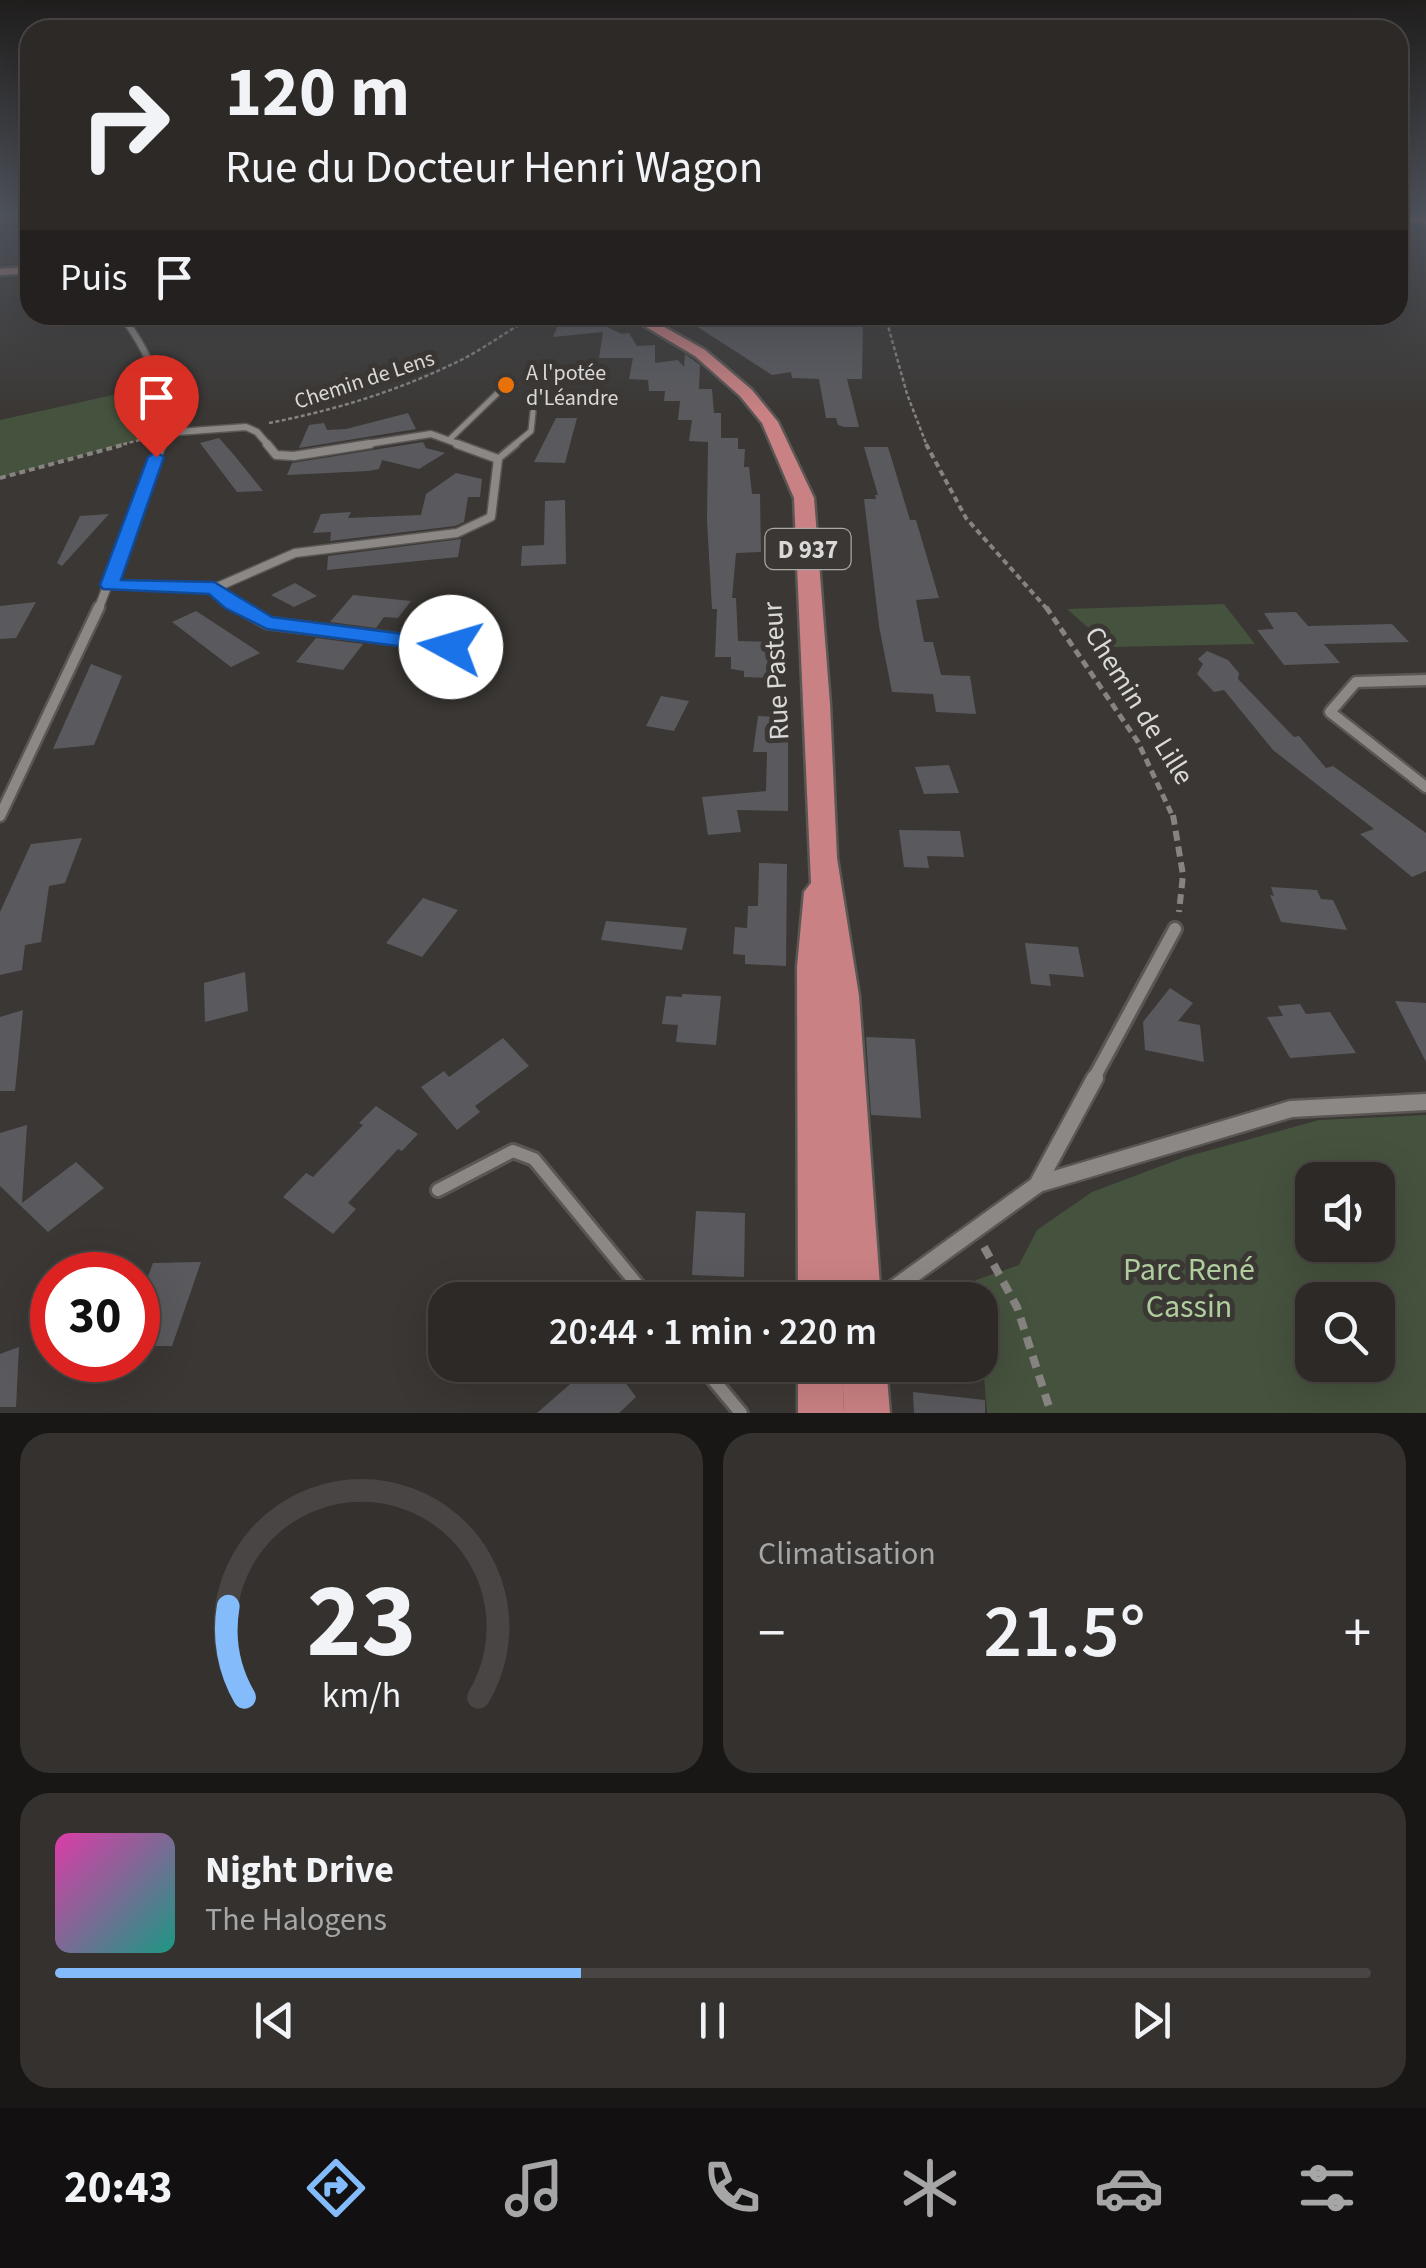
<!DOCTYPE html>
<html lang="fr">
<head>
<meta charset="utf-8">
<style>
  :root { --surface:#2c2927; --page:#34312f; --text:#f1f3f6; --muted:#a6a6a7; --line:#484544; --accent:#84bcfb }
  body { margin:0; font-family:"Source Sans 3",sans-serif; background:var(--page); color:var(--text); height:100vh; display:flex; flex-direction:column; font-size:38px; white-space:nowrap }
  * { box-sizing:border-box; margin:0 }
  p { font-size:32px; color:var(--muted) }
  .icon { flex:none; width:55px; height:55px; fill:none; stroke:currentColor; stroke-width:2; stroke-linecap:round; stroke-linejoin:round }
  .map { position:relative; height:1413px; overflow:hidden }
  .side { display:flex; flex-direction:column; gap:20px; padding:20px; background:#181715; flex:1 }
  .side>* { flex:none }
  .hud { position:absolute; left:20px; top:20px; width:1388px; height:305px; border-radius:30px; box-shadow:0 10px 40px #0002,0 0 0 2px var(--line); background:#2c2927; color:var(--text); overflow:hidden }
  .fabs { position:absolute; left:1295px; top:1162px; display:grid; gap:20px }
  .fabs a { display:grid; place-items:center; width:100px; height:100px; border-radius:20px; background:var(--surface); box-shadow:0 10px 40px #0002,0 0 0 2px var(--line); font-size:50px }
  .speed { position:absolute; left:30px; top:1252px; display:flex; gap:20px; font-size:50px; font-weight:700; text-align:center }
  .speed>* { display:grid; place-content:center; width:130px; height:130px; border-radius:50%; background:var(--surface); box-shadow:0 10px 40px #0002,0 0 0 2px var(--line); line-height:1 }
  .speed .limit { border:15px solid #d22; background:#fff; color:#111 }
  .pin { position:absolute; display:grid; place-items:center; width:85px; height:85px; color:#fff; margin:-102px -42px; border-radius:50% 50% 50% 0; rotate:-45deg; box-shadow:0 0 10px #0007 }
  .pin .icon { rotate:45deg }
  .me { position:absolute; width:110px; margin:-55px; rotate:276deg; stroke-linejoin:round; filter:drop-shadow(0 0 8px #0008) }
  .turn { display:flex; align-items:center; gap:35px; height:210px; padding:0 40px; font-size:45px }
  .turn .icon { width:130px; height:130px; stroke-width:2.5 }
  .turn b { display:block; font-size:70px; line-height:85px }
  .then { display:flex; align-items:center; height:95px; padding:0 40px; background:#0003; gap:20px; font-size:38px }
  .big { font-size:75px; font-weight:600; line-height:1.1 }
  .side .card { flex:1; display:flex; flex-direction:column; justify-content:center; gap:15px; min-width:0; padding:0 35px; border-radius:30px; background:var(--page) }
  .side .dial { align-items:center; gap:0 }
  .dial svg { height:260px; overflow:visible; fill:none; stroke:var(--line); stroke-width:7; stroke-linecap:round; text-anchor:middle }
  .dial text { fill:var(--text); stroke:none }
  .song { display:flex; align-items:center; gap:30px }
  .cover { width:120px; height:120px; border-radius:15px; background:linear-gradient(135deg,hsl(320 70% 55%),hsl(170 70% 35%)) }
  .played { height:10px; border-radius:5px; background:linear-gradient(90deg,var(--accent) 40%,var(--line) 40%) }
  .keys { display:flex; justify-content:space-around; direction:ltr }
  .heat { display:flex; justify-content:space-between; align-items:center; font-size:55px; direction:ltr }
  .side .tiles { flex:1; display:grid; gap:20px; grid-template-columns:1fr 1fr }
  .card:last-child { grid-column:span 2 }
  .trip { position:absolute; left:428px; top:1282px; width:570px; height:100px; border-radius:30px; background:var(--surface); box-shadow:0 10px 40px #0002,0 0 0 2px var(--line); font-weight:600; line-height:100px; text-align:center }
  .tab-bar { display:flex; height:160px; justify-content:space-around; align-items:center; background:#121010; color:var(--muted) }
  .tab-bar .icon { width:70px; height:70px }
  .tab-bar .on { color:var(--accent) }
  .tab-bar b { font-size:45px; color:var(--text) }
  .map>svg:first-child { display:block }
</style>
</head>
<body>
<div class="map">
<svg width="1426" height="1413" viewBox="0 0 1426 1413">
  <rect width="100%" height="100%" fill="#3a3734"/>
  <g fill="#45523d" fill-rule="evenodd">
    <polygon points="158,385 163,433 0,478 0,420"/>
    <polygon points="1224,604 1255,644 1110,647 1067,609"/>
    <path d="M1426,1115v298h-439l-11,-133 43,-15 18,-35 55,-38 93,-35 134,-37zM1378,1180v65h-66v-65zM1378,1300v65h-66v-65z"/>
  </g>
  <g fill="#5a5a5e">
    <polygon points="562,315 582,315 622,334 629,333 637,346 655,345 655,363 678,360 684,367 685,354 700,365 699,389 712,389 714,413 721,413 721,438 738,438 738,449 745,449 744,467 749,467 752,494 760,494 761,552 736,553 732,598 736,598 738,641 769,642 769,678 744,677 744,671 731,669 731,657 715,657 717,609 712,609 707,520 708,442 689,441 692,420 678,420 680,401 664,401 665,391 649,391 648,380 629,379 633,358 599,358 603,332 553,337"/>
    <polygon points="722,315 821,315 863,320 862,379 847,379 859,427 844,427 838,425 836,418 826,418 819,379 792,378 791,372 772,375 693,324 729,320"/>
    <polygon points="408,413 416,429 299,448 309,425 324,423 327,430 346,429"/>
    <polygon points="556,418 577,418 565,463 534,462"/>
    <polygon points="219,438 234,455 263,491 237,492 200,443"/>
    <polygon points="423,442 426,448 445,453 419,469 382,460 379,469 368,471 287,475 292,463"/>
    <polygon points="864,447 888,447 910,520 916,520 939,598 916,600 924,642 933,642 941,675 970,676 976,714 936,712 933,694 892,692 879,626 864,499 876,499 875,495 878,495"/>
    <polygon points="456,473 482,479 480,497 468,497 464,522 455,526 330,541 331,532 313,533 321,514 351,512 348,518 421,515 426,494"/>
    <polygon points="565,500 566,564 521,566 522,546 544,545 545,501"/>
    <polygon points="109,514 62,566 57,563 80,516"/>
    <polygon points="461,539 458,557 327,570 328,556"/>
    <polygon points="295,583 317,596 294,607 271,595"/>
    <polygon points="353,595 411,601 398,618 384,617 376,628 330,622"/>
    <polygon points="36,602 16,638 0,639 0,606"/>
    <polygon points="196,611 239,639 260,653 231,667 172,622"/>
    <polygon points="1296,612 1308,626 1392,624 1409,642 1324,644 1340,663 1284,665 1257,630 1274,629 1264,613"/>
    <polygon points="316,638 363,644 343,670 296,662"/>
    <polygon points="1207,651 1228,660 1239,673 1238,679 1294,737 1299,736 1326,768 1333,766 1426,833 1426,871 1412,877 1360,834 1374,829 1273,750 1224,690 1214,692 1197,674 1203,664 1198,659"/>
    <polygon points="91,664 122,676 94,745 53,749"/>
    <polygon points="661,696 689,701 674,731 646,726"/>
    <polygon points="758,716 788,717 788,811 737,810 741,832 708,835 702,797 766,791 767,752 753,752"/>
    <polygon points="949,765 959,793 924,794 915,767"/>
    <polygon points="899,830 960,831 964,857 927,856 929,868 904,867"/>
    <polygon points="82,838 65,883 49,886 41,942 25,945 22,970 0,975 0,912 31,844"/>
    <polygon points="759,863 787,864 786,966 745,964 745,955 733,954 735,927 747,928 748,906 758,906"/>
    <polygon points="1271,887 1317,890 1321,899 1333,900 1347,930 1281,922 1270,895 1274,896"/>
    <polygon points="423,898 458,910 422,957 386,943"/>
    <polygon points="606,921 687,928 682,950 601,940"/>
    <polygon points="1025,943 1078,947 1084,977 1049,974 1051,986 1031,984"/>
    <polygon points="245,972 248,1011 205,1022 204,983"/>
    <polygon points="1170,988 1193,1003 1178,1021 1200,1025 1204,1062 1145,1050 1143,1022"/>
    <polygon points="682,994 721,996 716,1045 676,1042 678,1025 662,1024 666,996 682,997"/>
    <polygon points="1395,1001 1426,1003 1426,1062"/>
    <polygon points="1300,1004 1306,1014 1330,1012 1356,1053 1290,1058 1267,1017 1283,1016 1278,1006"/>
    <polygon points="23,1010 15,1091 0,1091 0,1017"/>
    <polygon points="866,1037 915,1039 921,1118 871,1115"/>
    <polygon points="503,1038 529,1066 475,1106 480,1112 457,1130 421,1087 444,1071 449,1077"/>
    <polygon points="376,1106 418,1134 402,1151 398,1149 348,1203 356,1209 333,1234 283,1197 306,1173 313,1177 363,1125 359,1123"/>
    <polygon points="27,1125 22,1203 76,1162 104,1188 48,1232 0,1186 0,1133"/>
    <polygon points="696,1211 745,1213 744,1277 692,1275"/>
    <polygon points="201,1262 172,1346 138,1346 138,1303 153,1263"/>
    <polygon points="19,1347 16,1407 0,1407 0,1354"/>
    <polygon points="592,1365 612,1365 636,1397 619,1413 537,1413"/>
    <polygon points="913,1392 985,1400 985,1413 914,1413"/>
  </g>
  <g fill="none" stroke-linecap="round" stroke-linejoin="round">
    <defs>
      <g id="lane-far2">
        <polyline points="450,439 506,385"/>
        <polyline points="513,446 531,431 533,412"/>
      </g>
      <polyline id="lane-far1" points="498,459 516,444"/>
      <g id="lane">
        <polyline points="438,1190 513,1151 534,1159 650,1300"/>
        <polyline points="701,1365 741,1413"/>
      </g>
      <g id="street-far4">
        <path d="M121,315c29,38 49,83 40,131"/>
        <polyline points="163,433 246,427 257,432 269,446"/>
        <polyline points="354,446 431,434 464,446"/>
      </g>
      <g id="street-far3">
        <polyline points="267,444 276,455 294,456 370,444"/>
        <polyline points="110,585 215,588 295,553 457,533 491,517 498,459 457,444"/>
        <polyline points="215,588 243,610"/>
        <polyline points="98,610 162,444"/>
      </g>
      <g id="street-far2">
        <polyline points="238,607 267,623 482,650 492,633"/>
        <polyline points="1426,680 1356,682 1330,712 1426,787"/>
        <polyline points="0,816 99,607"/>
      </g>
      <polyline id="street-far1" points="1093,1080 1175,929"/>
      <g id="street">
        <polyline points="1038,1184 1291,1109 1426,1102"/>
        <polyline points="870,1298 879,1299 1037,1185 1095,1078"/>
      </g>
      <polygon id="secondary" points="30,267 30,273 0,275 0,269"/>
      <g id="primary">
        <polygon points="626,315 643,315 705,350 752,390 778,422 814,498 830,704 837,858 859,996 881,1300 798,1300 797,967 804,892 811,883 794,498 762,423 740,396 695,356"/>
        <polygon points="798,1365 842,1365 844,1413 798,1413"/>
        <polygon points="842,1365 886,1365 890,1413 844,1413"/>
      </g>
      <polygon id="highway" points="1398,215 1426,216 1426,224 1398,219"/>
    </defs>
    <use href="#lane-far2" stroke="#595654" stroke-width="8"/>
    <use href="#lane-far1" stroke="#595654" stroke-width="10"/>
    <use href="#lane" stroke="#595654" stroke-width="18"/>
    <use href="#street-far4" stroke="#595654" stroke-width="9"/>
    <use href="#street-far3" stroke="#595654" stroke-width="11"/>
    <use href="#street-far2" stroke="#595654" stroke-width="15"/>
    <use href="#street-far1" stroke="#595654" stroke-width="18"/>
    <use href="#street" stroke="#595654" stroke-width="21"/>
    <use href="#secondary" stroke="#595654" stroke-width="5"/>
    <use href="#primary" stroke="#595654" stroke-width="5"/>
    <use href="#highway" stroke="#595654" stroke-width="5"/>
    <g stroke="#868381" stroke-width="2.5" stroke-dasharray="4 2.5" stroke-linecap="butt">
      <polyline points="885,315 907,394 927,446"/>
      <path d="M269,423c67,-13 132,-33 194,-64 25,-13 48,-31 74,-44"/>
      <polyline points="117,446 147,438"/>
    </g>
    <g stroke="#868381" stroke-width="4" stroke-dasharray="6 4" stroke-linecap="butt">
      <polyline points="926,444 966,518 1048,610"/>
      <polyline points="0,478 126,444"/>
    </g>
    <polyline stroke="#868381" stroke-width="5" stroke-dasharray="8 5" stroke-linecap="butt" points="1046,607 1138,742 1173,817"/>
    <polyline stroke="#868381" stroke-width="6" stroke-dasharray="10 6" stroke-linecap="butt" points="1173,815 1183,875 1179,912"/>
    <polyline stroke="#868381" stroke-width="8" stroke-dasharray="12 8" stroke-linecap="butt" points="984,1247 1017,1307 1051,1413"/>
    <use href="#lane-far2" stroke="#8c8885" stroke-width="5"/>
    <use href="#lane-far1" stroke="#8c8885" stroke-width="6"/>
    <use href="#lane" stroke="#8c8885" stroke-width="12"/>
    <use href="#street-far4" stroke="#8c8885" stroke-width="6"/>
    <use href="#street-far3" stroke="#8c8885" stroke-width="8"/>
    <use href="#street-far2" stroke="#8c8885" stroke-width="10"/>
    <use href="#street-far1" stroke="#8c8885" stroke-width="12"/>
    <use href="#street" stroke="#8c8885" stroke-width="16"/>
    <use href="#secondary" fill="#ab8584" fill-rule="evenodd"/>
    <use href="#primary" fill="#ca8183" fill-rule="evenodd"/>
    <use href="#highway" fill="#f47d81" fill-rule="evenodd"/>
  </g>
  <linearGradient id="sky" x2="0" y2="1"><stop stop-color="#201e1d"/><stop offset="0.52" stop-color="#4f535c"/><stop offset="1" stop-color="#4f535c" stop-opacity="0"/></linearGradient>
  <rect width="1426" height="413" fill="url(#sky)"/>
  <polygon fill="#1a73e8" stroke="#114b97" stroke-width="2.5" points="156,452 164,457 121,580 214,582 272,617 451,640 462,647 451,653 267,629 225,608 209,594 103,589 100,585 148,457"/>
  <circle fill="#e8710a" stroke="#3a3734" stroke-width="4" cx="506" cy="385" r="10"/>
  <g text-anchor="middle" stroke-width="10" stroke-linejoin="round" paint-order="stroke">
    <g font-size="22" fill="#dbd9d7" stroke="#3a3734" text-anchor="start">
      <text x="526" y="380">A l'potée<tspan x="526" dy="25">d'Léandre</tspan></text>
    </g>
    <g font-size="22" fill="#dbd9d7" stroke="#3a3734">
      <text transform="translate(364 379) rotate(-18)" y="8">Chemin de Lens</text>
    </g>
    <rect fill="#3a3734" stroke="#aba8a6" stroke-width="2.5" x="765.5" y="529" width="85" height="40" rx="8"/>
    <g font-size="25" font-weight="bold" fill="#dbd9d7">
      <text x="808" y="558">D 937</text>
    </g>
    <g font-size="28" fill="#dbd9d7" stroke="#3a3734">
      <text transform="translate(775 671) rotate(-93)" y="10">Rue Pasteur</text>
      <text transform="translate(1140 705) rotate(58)" y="10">Chemin de Lille</text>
    </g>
    <g font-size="32" fill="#b0cd9d" stroke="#3a3734">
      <text x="1189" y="1280">Parc René<tspan x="1189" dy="37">Cassin</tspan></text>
    </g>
  </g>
</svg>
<div class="fabs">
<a><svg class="icon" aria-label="sound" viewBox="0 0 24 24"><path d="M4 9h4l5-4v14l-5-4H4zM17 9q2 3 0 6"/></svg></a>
<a><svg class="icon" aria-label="search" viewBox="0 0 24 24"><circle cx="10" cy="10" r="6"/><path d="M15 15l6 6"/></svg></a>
</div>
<div class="speed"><div class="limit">30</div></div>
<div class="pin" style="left:156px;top:457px;background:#d93025"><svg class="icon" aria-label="arrive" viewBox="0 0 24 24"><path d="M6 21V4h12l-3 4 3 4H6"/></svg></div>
<svg class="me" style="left:451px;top:647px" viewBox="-20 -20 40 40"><circle r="19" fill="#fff"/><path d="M0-13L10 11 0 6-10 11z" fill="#1a73e8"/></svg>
<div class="trip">20:44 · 1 min · 220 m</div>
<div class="hud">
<div class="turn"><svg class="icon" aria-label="right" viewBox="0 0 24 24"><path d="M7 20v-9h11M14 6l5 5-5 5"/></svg><div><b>120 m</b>Rue du Docteur Henri Wagon</div></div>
<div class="then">Puis<svg class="icon" aria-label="arrive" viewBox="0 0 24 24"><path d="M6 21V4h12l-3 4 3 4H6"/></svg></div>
</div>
</div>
<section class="side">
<div class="tiles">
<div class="card dial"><svg viewBox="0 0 100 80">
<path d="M14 69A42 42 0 1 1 86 69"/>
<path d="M14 69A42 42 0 0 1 9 41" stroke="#84bcfb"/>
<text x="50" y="56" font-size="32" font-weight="700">23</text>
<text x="50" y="72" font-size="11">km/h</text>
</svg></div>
<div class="card"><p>Climatisation</p>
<div class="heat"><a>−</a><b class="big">21.5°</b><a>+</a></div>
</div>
<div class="card">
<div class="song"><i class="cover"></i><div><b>Night Drive</b><p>The Halogens</p></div></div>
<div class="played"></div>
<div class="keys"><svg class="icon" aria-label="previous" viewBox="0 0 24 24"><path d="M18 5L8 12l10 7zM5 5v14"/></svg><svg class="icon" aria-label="pause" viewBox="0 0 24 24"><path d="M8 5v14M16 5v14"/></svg><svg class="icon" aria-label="next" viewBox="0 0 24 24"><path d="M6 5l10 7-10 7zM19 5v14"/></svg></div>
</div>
</div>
</section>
<nav class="tab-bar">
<b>20:43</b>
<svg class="icon on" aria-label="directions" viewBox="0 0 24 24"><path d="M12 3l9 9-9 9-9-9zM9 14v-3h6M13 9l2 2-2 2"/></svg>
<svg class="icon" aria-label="music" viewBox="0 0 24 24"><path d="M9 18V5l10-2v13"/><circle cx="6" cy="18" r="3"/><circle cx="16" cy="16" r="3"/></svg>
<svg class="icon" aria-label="phone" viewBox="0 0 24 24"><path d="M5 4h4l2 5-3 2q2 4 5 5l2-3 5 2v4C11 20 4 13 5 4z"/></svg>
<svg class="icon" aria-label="climate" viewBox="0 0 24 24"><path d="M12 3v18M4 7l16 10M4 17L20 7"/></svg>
<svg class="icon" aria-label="car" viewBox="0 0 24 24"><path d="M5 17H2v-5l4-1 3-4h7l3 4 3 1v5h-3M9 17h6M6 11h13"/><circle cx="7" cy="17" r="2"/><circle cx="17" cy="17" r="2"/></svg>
<svg class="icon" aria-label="filters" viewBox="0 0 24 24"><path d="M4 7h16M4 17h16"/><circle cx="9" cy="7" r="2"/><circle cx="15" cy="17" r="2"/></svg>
</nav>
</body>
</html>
